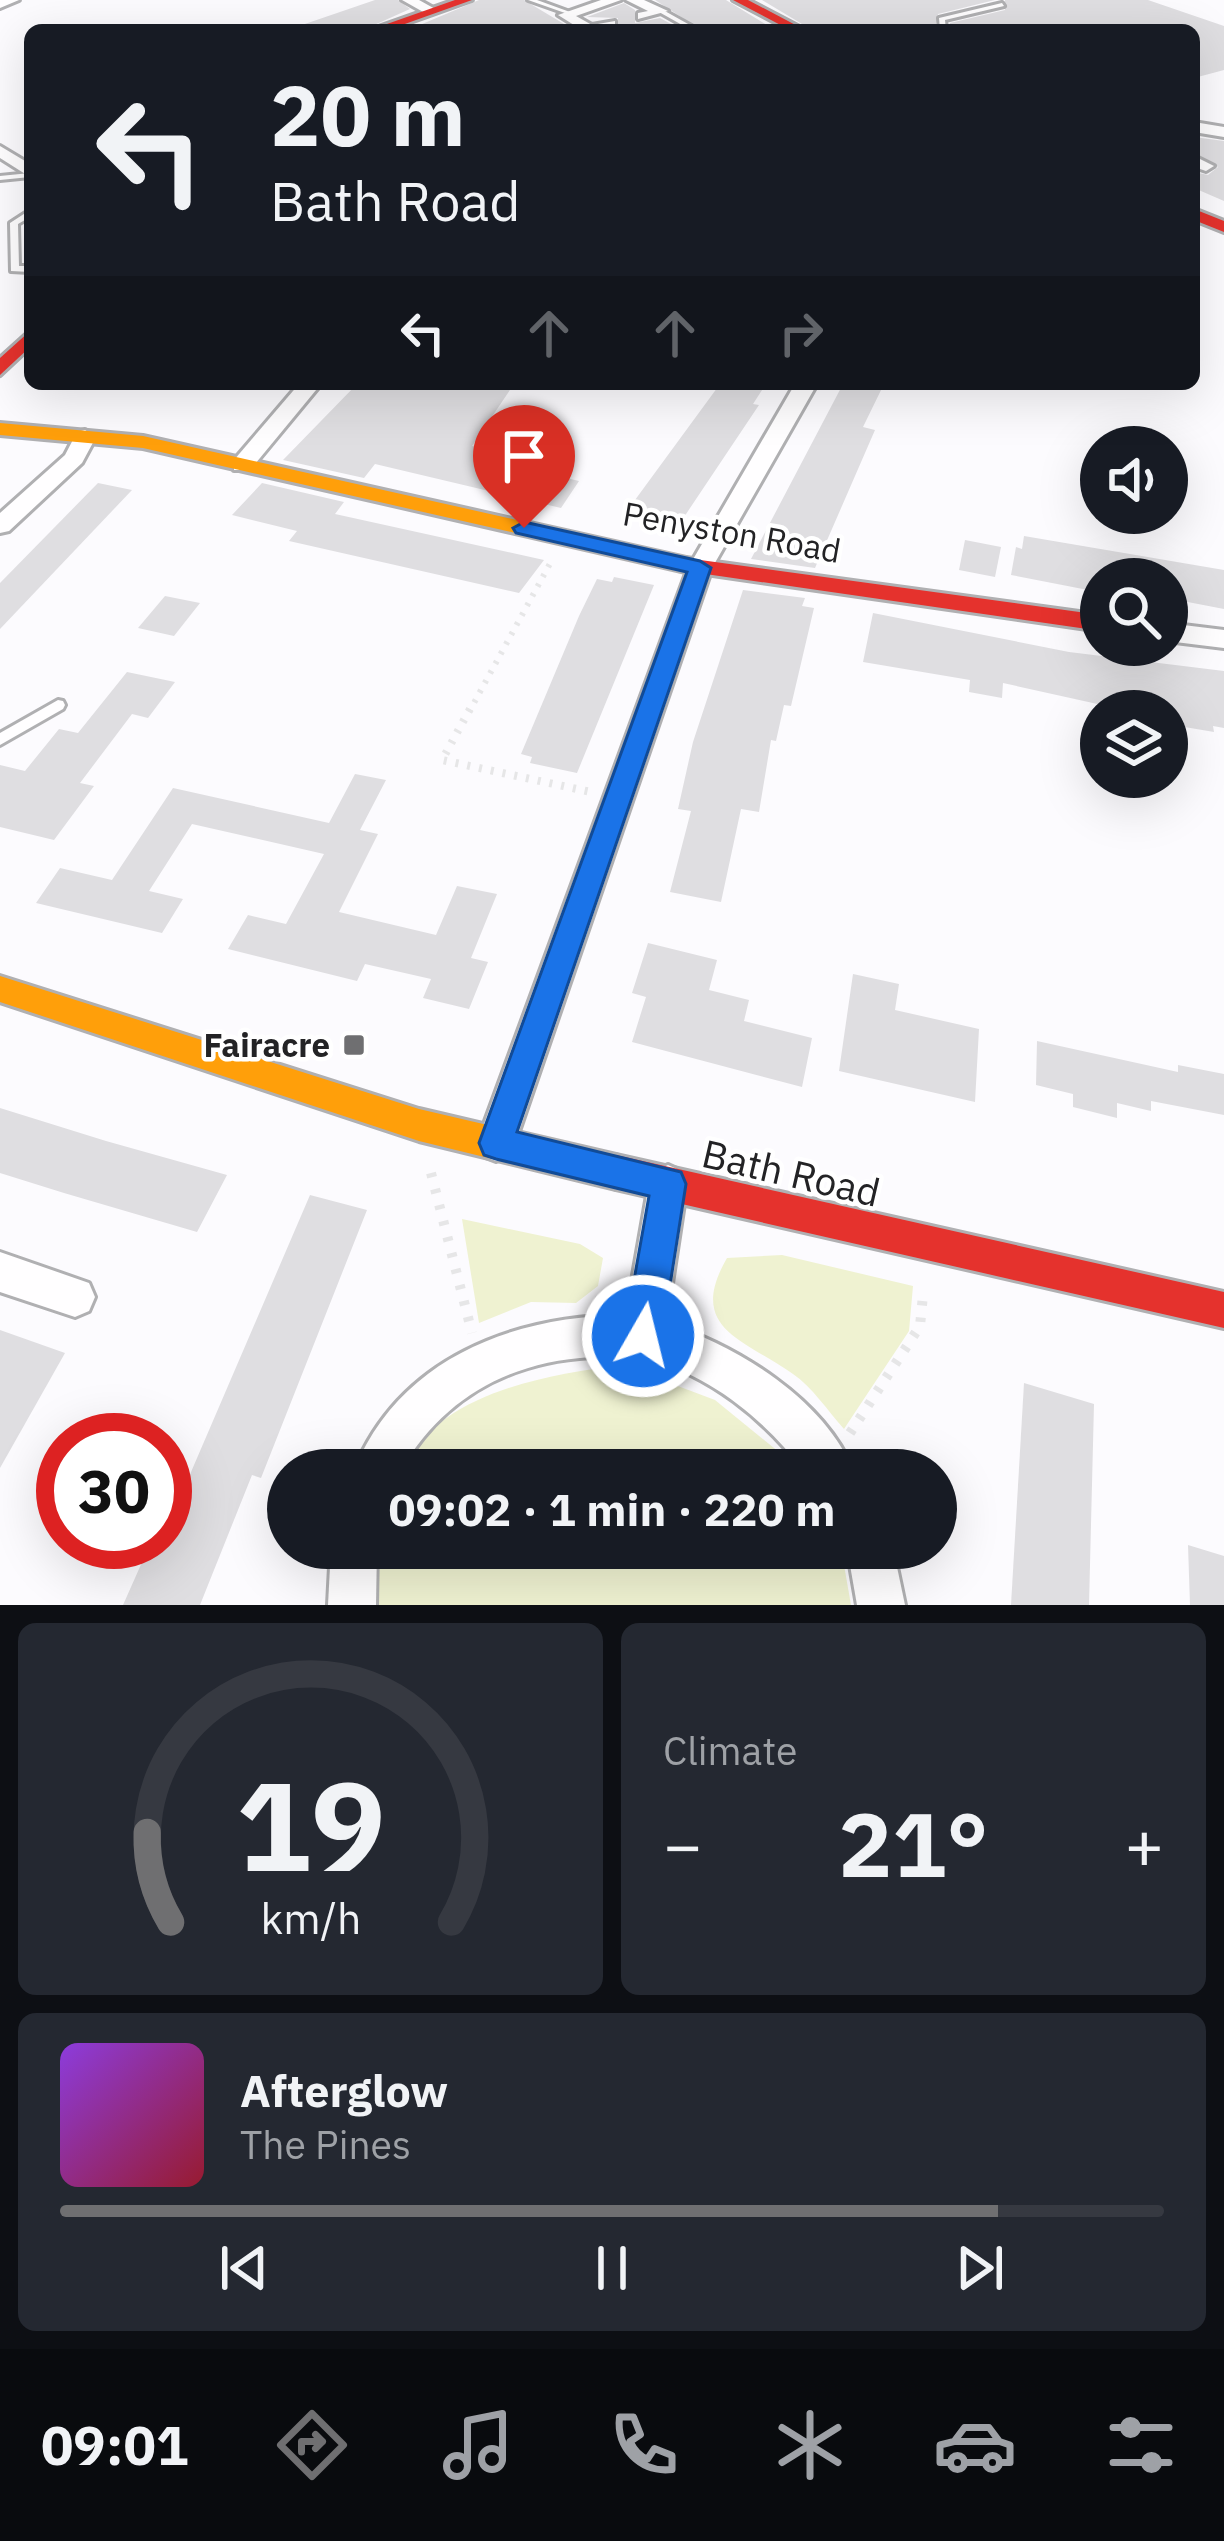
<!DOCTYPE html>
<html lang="en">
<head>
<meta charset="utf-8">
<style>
  :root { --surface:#171b24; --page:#242831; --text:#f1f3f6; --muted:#9ea1a6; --line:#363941; --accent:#6f6f71 }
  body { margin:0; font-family:"IBM Plex Sans",sans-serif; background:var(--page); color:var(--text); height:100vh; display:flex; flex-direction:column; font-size:45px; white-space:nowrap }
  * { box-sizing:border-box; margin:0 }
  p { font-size:39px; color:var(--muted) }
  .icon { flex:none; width:66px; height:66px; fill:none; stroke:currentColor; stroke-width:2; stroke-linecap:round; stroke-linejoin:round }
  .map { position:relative; height:1605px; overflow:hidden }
  .drawer { display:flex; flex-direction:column; gap:18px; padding:18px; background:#0d0f14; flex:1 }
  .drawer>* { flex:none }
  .hud { position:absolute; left:24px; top:24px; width:1176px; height:366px; border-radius:18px; box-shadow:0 12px 48px #0002; background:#171b24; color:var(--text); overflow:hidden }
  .buttons { position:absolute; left:1080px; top:426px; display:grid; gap:24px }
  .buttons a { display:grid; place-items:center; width:108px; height:108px; border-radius:50%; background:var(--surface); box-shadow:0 12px 48px #0002; font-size:60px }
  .speed { position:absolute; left:36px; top:1413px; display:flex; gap:24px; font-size:60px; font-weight:700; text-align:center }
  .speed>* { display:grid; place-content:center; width:156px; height:156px; border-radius:50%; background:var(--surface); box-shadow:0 12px 48px #0002; line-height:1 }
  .speed .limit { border:18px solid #d22; background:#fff; color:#111 }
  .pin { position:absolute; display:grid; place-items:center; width:102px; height:102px; color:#fff; margin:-123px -51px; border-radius:50% 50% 50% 0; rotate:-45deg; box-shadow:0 0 12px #0007 }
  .pin .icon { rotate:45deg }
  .me { position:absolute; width:132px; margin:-66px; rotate:8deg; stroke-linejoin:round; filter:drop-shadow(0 0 9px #0008) }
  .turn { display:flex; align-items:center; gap:42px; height:252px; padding:0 48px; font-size:54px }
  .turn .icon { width:156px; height:156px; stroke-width:2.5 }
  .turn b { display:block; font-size:84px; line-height:102px }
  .lanes { display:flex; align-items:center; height:114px; padding:0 48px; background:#0003; justify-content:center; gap:60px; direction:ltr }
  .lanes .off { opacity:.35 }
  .big { font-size:90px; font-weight:700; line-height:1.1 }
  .drawer .tile { flex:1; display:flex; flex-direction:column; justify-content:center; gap:18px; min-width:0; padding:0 42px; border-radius:18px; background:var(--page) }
  .drawer .dial { align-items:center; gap:0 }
  .dial svg { height:312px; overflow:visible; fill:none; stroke:var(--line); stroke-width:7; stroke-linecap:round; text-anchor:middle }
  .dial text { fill:var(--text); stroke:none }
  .song { display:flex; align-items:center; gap:36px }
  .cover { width:144px; height:144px; border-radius:18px; background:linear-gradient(135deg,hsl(270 70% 55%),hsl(350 70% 35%)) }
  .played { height:12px; border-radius:6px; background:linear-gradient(90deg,var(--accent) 85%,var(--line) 85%) }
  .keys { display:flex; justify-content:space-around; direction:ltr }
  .heat { display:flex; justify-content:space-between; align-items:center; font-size:66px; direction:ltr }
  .drawer .tiles { flex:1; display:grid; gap:18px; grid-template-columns:1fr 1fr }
  .tile:last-child { grid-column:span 2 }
  .trip { position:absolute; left:267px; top:1449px; width:690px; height:120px; border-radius:60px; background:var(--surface); box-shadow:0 12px 48px #0002; font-weight:700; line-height:120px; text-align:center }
  .tabs { display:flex; height:192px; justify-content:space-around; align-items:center; background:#090b0e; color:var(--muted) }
  .tabs .icon { width:84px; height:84px }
  .tabs .on { color:var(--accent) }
  .tabs b { font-size:54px; color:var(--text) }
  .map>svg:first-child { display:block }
</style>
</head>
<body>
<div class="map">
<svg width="1224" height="1605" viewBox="0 0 1224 1605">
  <rect width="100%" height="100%" fill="#fcfbfe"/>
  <g fill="#eff2d1">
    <polygon points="462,1219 580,1244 603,1258 598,1286 576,1303 531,1302 479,1323"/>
    <path d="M782,1255l131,31 -4,45 -65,98c-16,-18 -32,-42 -51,-55 -49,-35 -107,-45 -66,-116z"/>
    <path d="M622,1365l93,35 86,70h-400c38,-78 145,-95 221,-105z"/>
    <polygon points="371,1548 841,1548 851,1605 374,1605"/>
  </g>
  <g fill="#dfdee1">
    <polygon points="375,0 398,0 410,9 363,30 303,30 302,25"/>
    <polygon points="479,0 524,0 574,30 408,30"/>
    <polygon points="655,0 726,0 775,30 701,30"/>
    <polygon points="762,0 995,0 938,14 935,30 812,30"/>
    <polygon points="1005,0 1148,0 1224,26 1224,70 1194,78 1194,30 950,30 950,23 1005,10"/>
    <polygon points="624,3 635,10 635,23 660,18 682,30 618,30 618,18 587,17"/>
    <polygon points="1194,137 1224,141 1224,201 1194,188 1194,172 1208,175 1218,167 1194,152"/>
    <polygon points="357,384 514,384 472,446 502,453 496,461 579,481 561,508 375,464 364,478 283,460"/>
    <polygon points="720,384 766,384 753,404 759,405 676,529 624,515"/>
    <polygon points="843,384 884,384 863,427 875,430 815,568 751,559"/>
    <polygon points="98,483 132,490 0,629 0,583"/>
    <polygon points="262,483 344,502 335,514 544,560 519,593 289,541 297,531 232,515"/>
    <polygon points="1024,536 1224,570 1224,609 1167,598 1167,579 1101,579 1101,588 1088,586 1088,590 1011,575 1016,547 1022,549"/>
    <polygon points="965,540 1001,547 995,577 959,570"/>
    <polygon points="614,577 654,585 577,773 530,763 532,757 521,754 579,616 597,579 612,582"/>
    <polygon points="743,590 805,598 802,606 814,608 791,706 784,705 776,741 771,740 759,812 741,809 721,902 670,892 691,811 678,809 693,742"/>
    <polygon points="165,596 200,603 174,636 138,628"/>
    <polygon points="873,613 1069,652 1224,671 1224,728 1213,726 1214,732 1167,724 1167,711 1129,711 1003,683 1002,698 969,692 970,680 863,662"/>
    <polygon points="127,672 175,682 148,718 132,714 80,783 94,786 54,840 0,827 0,765 25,771 59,729 78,733"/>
    <polygon points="355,774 386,780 360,830 378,834 339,912 436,935 457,886 497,894 471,958 488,962 469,1009 423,998 431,979 365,964 357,981 228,949 248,915 286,924 324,854 192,824 149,891 183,899 162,933 36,903 60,868 112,880 173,788 329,823"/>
    <polygon points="648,943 717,960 709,990 749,1000 744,1021 812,1038 802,1087 632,1042 646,997 632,993"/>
    <polygon points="853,974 899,984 895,1010 979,1029 975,1102 839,1071"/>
    <polygon points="1037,1041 1178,1072 1178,1065 1224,1074 1224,1115 1151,1101 1151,1111 1117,1103 1117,1118 1073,1107 1073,1094 1036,1085"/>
    <polygon points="0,1108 106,1141 227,1175 197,1232 64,1193 0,1173"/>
    <polygon points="310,1195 367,1210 261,1478 252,1475 200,1605 123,1605 151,1542 165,1542 165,1509 173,1490 182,1493"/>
    <polygon points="0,1330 65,1353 0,1468"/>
    <polygon points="1024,1383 1094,1404 1089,1605 1011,1605"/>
    <polygon points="1188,1545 1224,1556 1224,1605 1190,1605"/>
  </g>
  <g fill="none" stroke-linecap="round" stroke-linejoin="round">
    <defs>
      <g id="lane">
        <polygon points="528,0 537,0 570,12 565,13"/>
        <polygon points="1002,3 1004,6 945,20 946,30 940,30 939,18"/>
        <polygon points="659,10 663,10 697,29 691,30 659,12"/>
        <polygon points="30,173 30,177 0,180 0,176"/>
        <polygon points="30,210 30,217 18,224 19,266 30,266 30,272 11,271 10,223"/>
        <polygon points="58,700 63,701 65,705 63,709 0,745 0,733"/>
      </g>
      <g id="street">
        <polygon points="0,0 19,0 0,8"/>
        <polygon points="402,0 419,0 437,10 425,13"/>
        <polygon points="601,0 621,0 576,16 592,25 615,21 615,27 582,30 558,15"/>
        <polygon points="626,0 644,0 668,11 638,19 638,13 648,11"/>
        <polygon points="1194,122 1224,127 1224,137 1194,132"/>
        <polygon points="0,146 30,164 30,177 0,158"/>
        <polygon points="1194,156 1214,166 1206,171 1194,167"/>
        <polygon points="299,384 321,384 250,470 234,470 234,460"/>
        <polygon points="795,384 817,384 712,568 515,1143 509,1156 496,1161 483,1156 477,1143 688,568"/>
        <polygon points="85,430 96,437 82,463 9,531 0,533 0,513 65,455 77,432"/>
        <polygon points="1167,623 1224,630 1224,648 1167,641"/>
        <path d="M668,1165l13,6 6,13 -21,139c70,22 158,76 187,147h-50c-38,-50 -94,-96 -156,-111 -18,-5 -38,-3 -56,-2 -82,5 -148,41 -190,113h-47c46,-112 159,-154 272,-155l23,-131 6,-13z"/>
        <polygon points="0,1252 89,1283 95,1297 89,1311 75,1317 0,1292"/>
        <polygon points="331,1548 377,1548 376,1605 328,1605"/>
        <polygon points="847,1548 893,1548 905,1605 857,1605"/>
      </g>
      <g id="slow">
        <polygon points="0,423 143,436 686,558 697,565 686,572 143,448 0,435"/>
        <polygon points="0,976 419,1109 616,1155 628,1160 633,1172 628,1184 616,1189 419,1141 0,1002"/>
      </g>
      <g id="jam">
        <polygon points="455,0 472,0 388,30 370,30"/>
        <polygon points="733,0 748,0 805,30 790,30"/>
        <polygon points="1194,209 1224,221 1224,232 1194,220"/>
        <polygon points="30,331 30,347 0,375 0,358"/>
        <polygon points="686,558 1101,615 1101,631 678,570 675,565"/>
        <polygon points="616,1155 1224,1292 1224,1328 616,1189 604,1184 599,1172 604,1160"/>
      </g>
    </defs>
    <use href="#lane" stroke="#b0b0b2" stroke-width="6"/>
    <use href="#street" stroke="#b0b0b2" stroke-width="6"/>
    <use href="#slow" stroke="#b0b0b2" stroke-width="6"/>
    <use href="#jam" stroke="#b0b0b2" stroke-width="6"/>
    <polyline stroke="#e6e6e7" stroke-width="6" stroke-dasharray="3 8" stroke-linecap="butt" points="469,712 552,560"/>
    <polyline stroke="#e6e6e7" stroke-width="8" stroke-dasharray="3 9" stroke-linecap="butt" points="470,709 442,760 591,792"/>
    <g stroke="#e6e6e7" stroke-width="10" stroke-dasharray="4.5 12" stroke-linecap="butt">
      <polyline points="431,1173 472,1333"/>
      <polyline points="850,1433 920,1326 923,1295"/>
    </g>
    <use href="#lane" fill="#fffeff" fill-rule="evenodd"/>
    <use href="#street" fill="#fffeff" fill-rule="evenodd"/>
    <use href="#slow" fill="#ff9f0a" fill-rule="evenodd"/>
    <use href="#jam" fill="#e5322d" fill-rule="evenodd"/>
  </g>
  <polygon fill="#1a73e8" stroke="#114b97" stroke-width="3" points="524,522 700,561 711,568 517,1132 681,1172 686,1184 662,1336 657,1350 643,1355 630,1350 624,1336 649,1196 496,1159 484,1155 479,1143 687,572 516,533 513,528"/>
  <rect fill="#6f6f71" stroke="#fff" stroke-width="4.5" x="342" y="1033" width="24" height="24" rx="6"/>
  <g text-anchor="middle" stroke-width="9" stroke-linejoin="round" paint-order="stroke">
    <g font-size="33" fill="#232325" stroke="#fff">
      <text transform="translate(732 532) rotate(10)" y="12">Penyston Road</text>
    </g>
    <g font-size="33" font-weight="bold" fill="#232325" stroke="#fff" text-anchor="end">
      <text x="330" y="1057">Fairacre</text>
    </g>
    <g font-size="39" fill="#232325" stroke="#fff">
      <text transform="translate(791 1173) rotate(13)" y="14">Bath Road</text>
    </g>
  </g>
</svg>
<div class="buttons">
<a><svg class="icon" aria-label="sound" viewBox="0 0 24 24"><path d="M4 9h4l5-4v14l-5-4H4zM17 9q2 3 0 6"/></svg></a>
<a><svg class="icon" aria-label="search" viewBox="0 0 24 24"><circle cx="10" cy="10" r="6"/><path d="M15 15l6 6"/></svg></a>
<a><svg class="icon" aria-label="layers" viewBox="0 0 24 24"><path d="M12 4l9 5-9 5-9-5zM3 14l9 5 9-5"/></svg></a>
</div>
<div class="speed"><div class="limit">30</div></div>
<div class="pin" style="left:524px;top:528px;background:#d93025"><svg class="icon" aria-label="arrive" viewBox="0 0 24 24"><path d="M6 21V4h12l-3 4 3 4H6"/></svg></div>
<svg class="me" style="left:643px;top:1336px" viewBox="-20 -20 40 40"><circle r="17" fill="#1a73e8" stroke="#fff" stroke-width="3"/><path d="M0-11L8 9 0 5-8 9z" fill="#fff"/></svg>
<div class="trip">09:02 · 1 min · 220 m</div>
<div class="hud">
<div class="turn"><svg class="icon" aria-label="left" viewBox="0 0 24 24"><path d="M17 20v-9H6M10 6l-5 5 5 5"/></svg><div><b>20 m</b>Bath Road</div></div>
<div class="lanes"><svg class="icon" aria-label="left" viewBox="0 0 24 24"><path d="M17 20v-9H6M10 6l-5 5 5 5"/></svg><svg class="icon off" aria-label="ahead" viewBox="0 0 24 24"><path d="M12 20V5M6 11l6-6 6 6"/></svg><svg class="icon off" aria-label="ahead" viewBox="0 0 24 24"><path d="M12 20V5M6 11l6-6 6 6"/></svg><svg class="icon off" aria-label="right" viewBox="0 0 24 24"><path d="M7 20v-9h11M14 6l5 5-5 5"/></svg></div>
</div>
</div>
<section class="drawer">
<div class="tiles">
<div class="tile dial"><svg viewBox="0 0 100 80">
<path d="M14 69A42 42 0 1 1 86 69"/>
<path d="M14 69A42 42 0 0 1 8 46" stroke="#6f6f71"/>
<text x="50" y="56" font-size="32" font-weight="700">19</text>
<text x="50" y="72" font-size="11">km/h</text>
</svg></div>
<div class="tile"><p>Climate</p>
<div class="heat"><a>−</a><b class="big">21°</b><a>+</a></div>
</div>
<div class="tile">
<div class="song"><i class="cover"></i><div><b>Afterglow</b><p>The Pines</p></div></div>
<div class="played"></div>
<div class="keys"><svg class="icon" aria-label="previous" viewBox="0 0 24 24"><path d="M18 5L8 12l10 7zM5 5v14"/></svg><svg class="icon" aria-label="pause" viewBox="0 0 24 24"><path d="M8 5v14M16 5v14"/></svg><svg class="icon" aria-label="next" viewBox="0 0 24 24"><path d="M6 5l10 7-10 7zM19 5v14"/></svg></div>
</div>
</div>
</section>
<nav class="tabs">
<b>09:01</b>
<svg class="icon on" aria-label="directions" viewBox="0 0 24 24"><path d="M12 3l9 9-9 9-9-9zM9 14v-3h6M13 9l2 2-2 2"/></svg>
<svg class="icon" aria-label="music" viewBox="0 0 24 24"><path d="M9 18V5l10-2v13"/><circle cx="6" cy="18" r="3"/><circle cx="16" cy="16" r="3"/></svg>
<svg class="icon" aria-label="phone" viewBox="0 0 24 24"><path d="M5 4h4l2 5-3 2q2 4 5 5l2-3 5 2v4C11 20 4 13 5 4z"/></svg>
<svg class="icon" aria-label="climate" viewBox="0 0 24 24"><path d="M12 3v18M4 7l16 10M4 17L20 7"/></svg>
<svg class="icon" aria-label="car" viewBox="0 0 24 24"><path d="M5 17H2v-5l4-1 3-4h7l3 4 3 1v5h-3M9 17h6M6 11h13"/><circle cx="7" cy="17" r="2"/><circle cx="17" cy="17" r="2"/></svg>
<svg class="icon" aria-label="filters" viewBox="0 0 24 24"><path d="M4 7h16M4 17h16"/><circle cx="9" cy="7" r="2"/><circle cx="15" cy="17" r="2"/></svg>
</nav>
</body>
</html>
